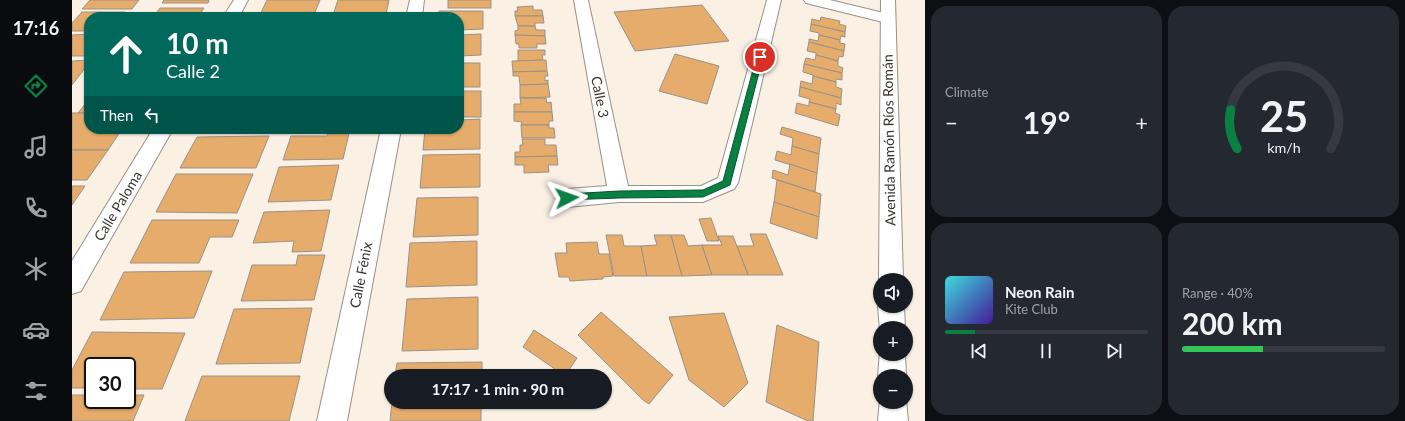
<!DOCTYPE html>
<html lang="en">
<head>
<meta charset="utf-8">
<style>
  :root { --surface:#171b24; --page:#242831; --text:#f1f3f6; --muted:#9ea1a6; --line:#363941; --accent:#0b8043 }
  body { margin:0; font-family:Lato,sans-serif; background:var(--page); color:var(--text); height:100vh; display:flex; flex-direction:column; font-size:15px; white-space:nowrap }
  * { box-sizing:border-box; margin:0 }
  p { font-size:13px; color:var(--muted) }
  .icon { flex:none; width:22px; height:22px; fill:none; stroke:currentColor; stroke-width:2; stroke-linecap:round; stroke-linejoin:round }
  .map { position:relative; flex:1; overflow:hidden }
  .panel { display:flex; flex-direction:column; gap:6px; padding:6px; background:#0d0f14; width:480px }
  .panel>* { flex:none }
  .top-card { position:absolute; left:12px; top:12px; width:380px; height:122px; border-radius:16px; box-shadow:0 1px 3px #0004; background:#00695c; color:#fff; overflow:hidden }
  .buttons { position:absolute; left:801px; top:273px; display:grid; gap:8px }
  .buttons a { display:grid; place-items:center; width:40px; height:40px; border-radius:50%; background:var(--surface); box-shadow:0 1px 3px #0004; font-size:20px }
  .speed { position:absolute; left:12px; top:357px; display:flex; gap:8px; font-size:20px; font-weight:700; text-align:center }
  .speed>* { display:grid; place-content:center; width:52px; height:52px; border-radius:50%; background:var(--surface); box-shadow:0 1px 3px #0004; line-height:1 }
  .speed .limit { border:2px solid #111; border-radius:6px; background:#fff; color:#111 }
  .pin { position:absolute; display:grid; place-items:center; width:34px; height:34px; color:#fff; margin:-17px; border:2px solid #fff; border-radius:50%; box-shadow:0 1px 4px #0007 }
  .me { position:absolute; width:44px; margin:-22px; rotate:86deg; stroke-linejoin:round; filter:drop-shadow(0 0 3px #0008) }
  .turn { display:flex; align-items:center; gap:14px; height:84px; padding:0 16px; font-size:18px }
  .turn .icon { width:52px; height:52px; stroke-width:2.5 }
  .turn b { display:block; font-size:28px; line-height:34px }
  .then { display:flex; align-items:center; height:38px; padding:0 16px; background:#0003; gap:8px; font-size:15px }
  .big { font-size:30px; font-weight:700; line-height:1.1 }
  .panel .card { flex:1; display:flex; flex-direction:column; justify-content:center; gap:6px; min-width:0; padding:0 14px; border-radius:16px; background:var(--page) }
  .panel .dial { align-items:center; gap:0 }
  .dial svg { height:104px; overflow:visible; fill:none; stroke:var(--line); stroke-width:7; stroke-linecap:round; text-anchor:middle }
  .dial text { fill:var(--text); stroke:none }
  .song { display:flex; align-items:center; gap:12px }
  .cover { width:48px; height:48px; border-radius:6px; background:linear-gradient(135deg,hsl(180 70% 55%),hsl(260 70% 35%)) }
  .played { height:4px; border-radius:2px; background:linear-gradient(90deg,var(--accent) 15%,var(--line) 15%) }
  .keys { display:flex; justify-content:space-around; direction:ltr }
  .heat { display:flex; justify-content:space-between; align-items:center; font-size:22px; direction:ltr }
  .charge { height:6px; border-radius:3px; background:linear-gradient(90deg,#34c759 40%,var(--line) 0) }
  .panel .tiles { flex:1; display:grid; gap:6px; grid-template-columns:repeat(2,1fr) }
  .trip { position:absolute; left:312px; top:369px; width:228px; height:40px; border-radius:20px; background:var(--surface); box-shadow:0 1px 3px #0004; font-weight:700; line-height:40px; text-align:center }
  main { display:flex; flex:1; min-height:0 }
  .tabs { display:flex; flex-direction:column; width:72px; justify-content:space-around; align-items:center; background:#090b0e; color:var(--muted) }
  .tabs .icon { width:28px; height:28px }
  .tabs .active { color:var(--accent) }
  .tabs b { font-size:18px; color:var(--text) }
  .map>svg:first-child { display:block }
</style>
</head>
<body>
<main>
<nav class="tabs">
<b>17:16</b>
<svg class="icon active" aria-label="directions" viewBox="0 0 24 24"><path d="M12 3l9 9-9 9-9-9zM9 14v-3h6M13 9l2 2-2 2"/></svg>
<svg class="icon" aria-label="music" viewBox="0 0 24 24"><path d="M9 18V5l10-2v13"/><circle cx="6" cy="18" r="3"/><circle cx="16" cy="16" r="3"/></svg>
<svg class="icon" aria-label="phone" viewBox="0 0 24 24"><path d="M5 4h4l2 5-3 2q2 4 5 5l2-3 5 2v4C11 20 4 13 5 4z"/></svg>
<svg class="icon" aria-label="climate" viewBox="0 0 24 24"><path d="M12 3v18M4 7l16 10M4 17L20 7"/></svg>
<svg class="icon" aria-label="car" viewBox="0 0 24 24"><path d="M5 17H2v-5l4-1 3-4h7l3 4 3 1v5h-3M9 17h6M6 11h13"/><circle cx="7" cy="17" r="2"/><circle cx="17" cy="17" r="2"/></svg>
<svg class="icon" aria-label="filters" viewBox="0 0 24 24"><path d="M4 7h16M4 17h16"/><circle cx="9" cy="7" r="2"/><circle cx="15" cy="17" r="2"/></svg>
</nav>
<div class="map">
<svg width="853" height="421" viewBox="0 0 853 421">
  <rect width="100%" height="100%" fill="#fbf0e4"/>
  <g fill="#e5ac6b" stroke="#9b9186">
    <polygon points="18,0 67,0 60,9 10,9"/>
    <polygon points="92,0 137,0 136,3 90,3"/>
    <polygon points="195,0 248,0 241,17 187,17"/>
    <polygon points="266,0 317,0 314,14 261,15"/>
    <rect x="376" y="0" width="43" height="8"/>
    <polygon points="630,5 657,41 563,51 542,12"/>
    <polygon points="461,6 461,10 470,10 471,16 443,16 443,11 446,11 445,7"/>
    <polygon points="88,8 132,8 126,17 81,17"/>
    <polygon points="367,11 411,11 411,29 387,30 387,17 367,17"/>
    <polygon points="10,12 53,12 50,17 17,17 17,31 0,31 0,23"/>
    <polygon points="443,16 471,16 472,23 463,23 463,26 446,26"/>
    <polygon points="749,17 768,21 767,24 774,26 773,32 739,24 740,19 748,21"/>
    <polygon points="739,24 773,32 773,37 769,36 768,40 747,35 747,33 738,31"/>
    <polygon points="446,26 463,26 464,30 473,30 473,36 443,35 443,31 446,30"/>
    <polygon points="17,34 17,56 0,56 0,35"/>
    <polygon points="409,34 409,55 387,56 387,35"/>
    <polygon points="443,35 473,36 474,44 465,44 465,48 447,48 447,44 444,44"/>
    <polygon points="747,35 768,40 768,43 773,44 772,51 737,42 737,39 746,41"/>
    <polygon points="737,42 772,51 771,57 767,56 766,61 744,55 744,53 735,51"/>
    <polygon points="446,50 473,50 473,55 470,55 471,60 446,61"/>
    <polygon points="603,54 647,66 635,104 587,91"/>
    <polygon points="744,55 766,61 766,66 771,68 770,73 732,64 734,58 743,60"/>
    <polygon points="17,60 17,63 0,85 0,61"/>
    <polygon points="474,60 475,71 441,72 440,61"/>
    <rect x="387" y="63" width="21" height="24"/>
    <polygon points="732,64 770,73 770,80 764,79 764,82 741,76 741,75 731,72"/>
    <polygon points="475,71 476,76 473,76 473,81 476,80 476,84 448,85 447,76 441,76 441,72"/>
    <polygon points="741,76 764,82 764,87 770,89 769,98 728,87 729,81 740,84"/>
    <polygon points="476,84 478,97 448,98 448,85"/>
    <polygon points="728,87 769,98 769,105 764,103 764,109 737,102 738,99 727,96"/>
    <rect x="387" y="91" width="22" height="26"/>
    <polygon points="448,98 474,98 475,103 479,102 480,112 442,112 442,104 449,104"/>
    <polygon points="17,99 17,113 6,113"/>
    <polygon points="737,102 764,109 763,113 768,115 766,126 723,113 725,103 737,106"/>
    <polygon points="442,112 480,112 481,121 477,121 477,125 449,125 450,122 442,121"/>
    <polygon points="0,113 17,113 17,129 50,129 36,150 0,150"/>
    <polygon points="408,119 408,149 351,150 353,129 387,129 387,120"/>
    <polygon points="449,125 477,125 477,128 482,128 483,138 450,138"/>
    <polygon points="710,127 749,138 747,154 720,146 721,138 708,134"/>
    <polygon points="127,129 194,129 193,131 126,131"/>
    <polygon points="278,129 271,159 211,160 219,136 255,136 257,130"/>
    <polygon points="197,136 184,168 108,168 125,137"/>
    <polygon points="450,139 473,139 473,145 484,145 485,156 443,157 443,152 448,152 448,145 451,145"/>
    <polygon points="720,146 747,154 745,173 703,160 705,151 719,155"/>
    <polygon points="0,150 36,150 15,180 0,180"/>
    <polygon points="408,154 408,187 348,188 351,155"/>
    <polygon points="485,156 486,165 476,165 477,172 452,173 452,165 443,165 443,157"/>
    <polygon points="718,164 745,173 743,192 700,178 701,170 716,175"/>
    <polygon points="267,165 259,200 196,202 207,167"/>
    <polygon points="104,174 181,174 165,213 84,212"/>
    <polygon points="705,180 749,194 747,217 702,202"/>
    <polygon points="0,186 13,186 0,205"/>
    <polygon points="406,197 406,235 341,237 345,198"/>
    <polygon points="702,202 747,217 745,239 698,223"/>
    <polygon points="258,210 249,251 220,252 222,241 181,243 192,212"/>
    <polygon points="639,218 647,241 635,241 627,219"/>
    <polygon points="80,220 167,220 160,237 138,237 127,263 58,263"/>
    <polygon points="678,234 694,234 711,275 676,275 665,246 682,246"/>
    <polygon points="534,235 550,235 552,246 569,246 575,276 542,276"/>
    <polygon points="582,235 599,235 610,276 575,276 569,246 585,245"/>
    <polygon points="599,235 612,235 616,246 630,245 640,275 610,276"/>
    <polygon points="646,236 661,236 676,275 640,275 630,245 650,245"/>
    <polygon points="405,241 405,285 334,287 338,243"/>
    <polygon points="525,242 527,254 537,254 541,276 531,277 531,279 498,281 497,277 487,277 483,253 495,253 494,243"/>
    <polygon points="226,255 253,255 242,300 169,301 180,265 224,265"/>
    <polygon points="140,271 122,318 28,320 52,272"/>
    <polygon points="406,297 406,349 330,351 335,299"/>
    <polygon points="240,308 228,363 144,364 162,309"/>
    <polygon points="529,312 601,375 577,404 571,400 506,335"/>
    <polygon points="652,313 676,383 652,407 617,380 597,317"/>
    <polygon points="705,325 747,342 741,421 736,421 694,402"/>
    <polygon points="462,330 505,358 493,376 451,347"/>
    <polygon points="20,332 113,333 90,389 55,389 55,366 21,366 21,388 0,388 0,370"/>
    <polygon points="410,362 410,376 323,376 325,363"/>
    <polygon points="130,376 228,376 217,421 113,421"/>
    <polygon points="0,395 21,395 21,400 55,400 55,395 72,395 61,421 0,421"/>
    <polygon points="320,402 409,402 409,421 318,421"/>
  </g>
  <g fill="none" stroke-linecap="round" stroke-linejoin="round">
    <defs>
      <g id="minor">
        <polygon points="162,0 176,0 167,17 151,17"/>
        <polygon points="338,0 352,0 350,17 334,17"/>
        <polygon points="502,0 516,0 556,186 629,186 646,178 695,0 709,0 666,183 662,189 631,202 547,202 495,207 487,204 484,198 487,192 495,189 535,186"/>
        <polygon points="732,0 758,0 820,15 823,18 820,21 815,23 734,3"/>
        <polygon points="81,129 101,129 9,291 0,294 0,261"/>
        <polygon points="309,129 329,129 275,421 245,421"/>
      </g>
      <g id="tertiary">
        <polygon points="809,0 823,0 831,280 808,280 808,283 807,280"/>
        <polygon points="808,302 808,306 832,306 833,328 808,328 808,330 806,306"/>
        <polygon points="808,351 808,354 833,354 834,376 808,376 808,380 806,376"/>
        <polygon points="808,399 808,402 834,402 834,399 836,421 806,421"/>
      </g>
    </defs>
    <use href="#minor" stroke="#9a9086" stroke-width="2"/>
    <use href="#tertiary" stroke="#9a9086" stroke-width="2"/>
    <use href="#minor" fill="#fff" fill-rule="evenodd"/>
    <use href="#tertiary" fill="#fff" fill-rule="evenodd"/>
  </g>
  <polygon fill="#0b8043" stroke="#07532c" points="685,55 691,57 658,185 631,197 547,198 492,200 490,198 495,194 547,191 631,190 651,181"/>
  <g text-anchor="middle" stroke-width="3.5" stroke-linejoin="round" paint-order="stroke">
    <g font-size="14" fill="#383430" stroke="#fff">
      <text transform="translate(528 97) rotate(79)" y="5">Calle 3</text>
      <text transform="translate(817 140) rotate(-91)" y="5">Avenida Ramón Ríos Román</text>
      <text transform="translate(46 206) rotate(-59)" y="5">Calle Paloma</text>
      <text transform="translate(289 275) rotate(-79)" y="5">Calle Fénix</text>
    </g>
  </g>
</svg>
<div class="buttons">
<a><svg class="icon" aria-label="sound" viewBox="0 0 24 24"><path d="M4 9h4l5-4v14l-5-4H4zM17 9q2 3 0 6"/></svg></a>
<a>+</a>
<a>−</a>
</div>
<div class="speed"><div class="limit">30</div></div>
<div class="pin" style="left:688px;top:57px;background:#d93025"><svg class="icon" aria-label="arrive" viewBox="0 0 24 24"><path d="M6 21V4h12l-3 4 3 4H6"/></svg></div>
<svg class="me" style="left:495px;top:198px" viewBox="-20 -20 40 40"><path d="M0-17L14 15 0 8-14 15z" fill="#0b8043" stroke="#fff" stroke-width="4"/></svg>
<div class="trip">17:17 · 1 min · 90 m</div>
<div class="top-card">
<div class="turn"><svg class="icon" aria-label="ahead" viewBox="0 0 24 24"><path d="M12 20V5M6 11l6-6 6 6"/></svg><div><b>10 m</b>Calle 2</div></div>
<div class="then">Then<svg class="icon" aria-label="left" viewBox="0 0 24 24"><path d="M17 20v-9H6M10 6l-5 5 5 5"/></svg></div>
</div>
</div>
<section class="panel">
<div class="tiles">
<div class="card"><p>Climate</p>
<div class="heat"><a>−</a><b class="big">19°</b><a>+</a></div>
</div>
<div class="card dial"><svg viewBox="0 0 100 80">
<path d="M14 69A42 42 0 1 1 86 69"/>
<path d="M14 69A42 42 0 0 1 9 39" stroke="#0b8043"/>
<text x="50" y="56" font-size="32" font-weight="700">25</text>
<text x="50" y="72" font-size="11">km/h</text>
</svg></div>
<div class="card">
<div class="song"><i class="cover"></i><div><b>Neon Rain</b><p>Kite Club</p></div></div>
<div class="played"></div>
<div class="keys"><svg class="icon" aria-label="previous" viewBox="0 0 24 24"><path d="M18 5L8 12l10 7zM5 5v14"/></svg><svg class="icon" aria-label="pause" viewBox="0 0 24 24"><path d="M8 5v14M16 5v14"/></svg><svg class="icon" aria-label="next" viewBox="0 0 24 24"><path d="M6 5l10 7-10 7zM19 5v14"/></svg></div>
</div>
<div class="card"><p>Range · 40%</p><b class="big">200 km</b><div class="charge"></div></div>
</div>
</section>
</main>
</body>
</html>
